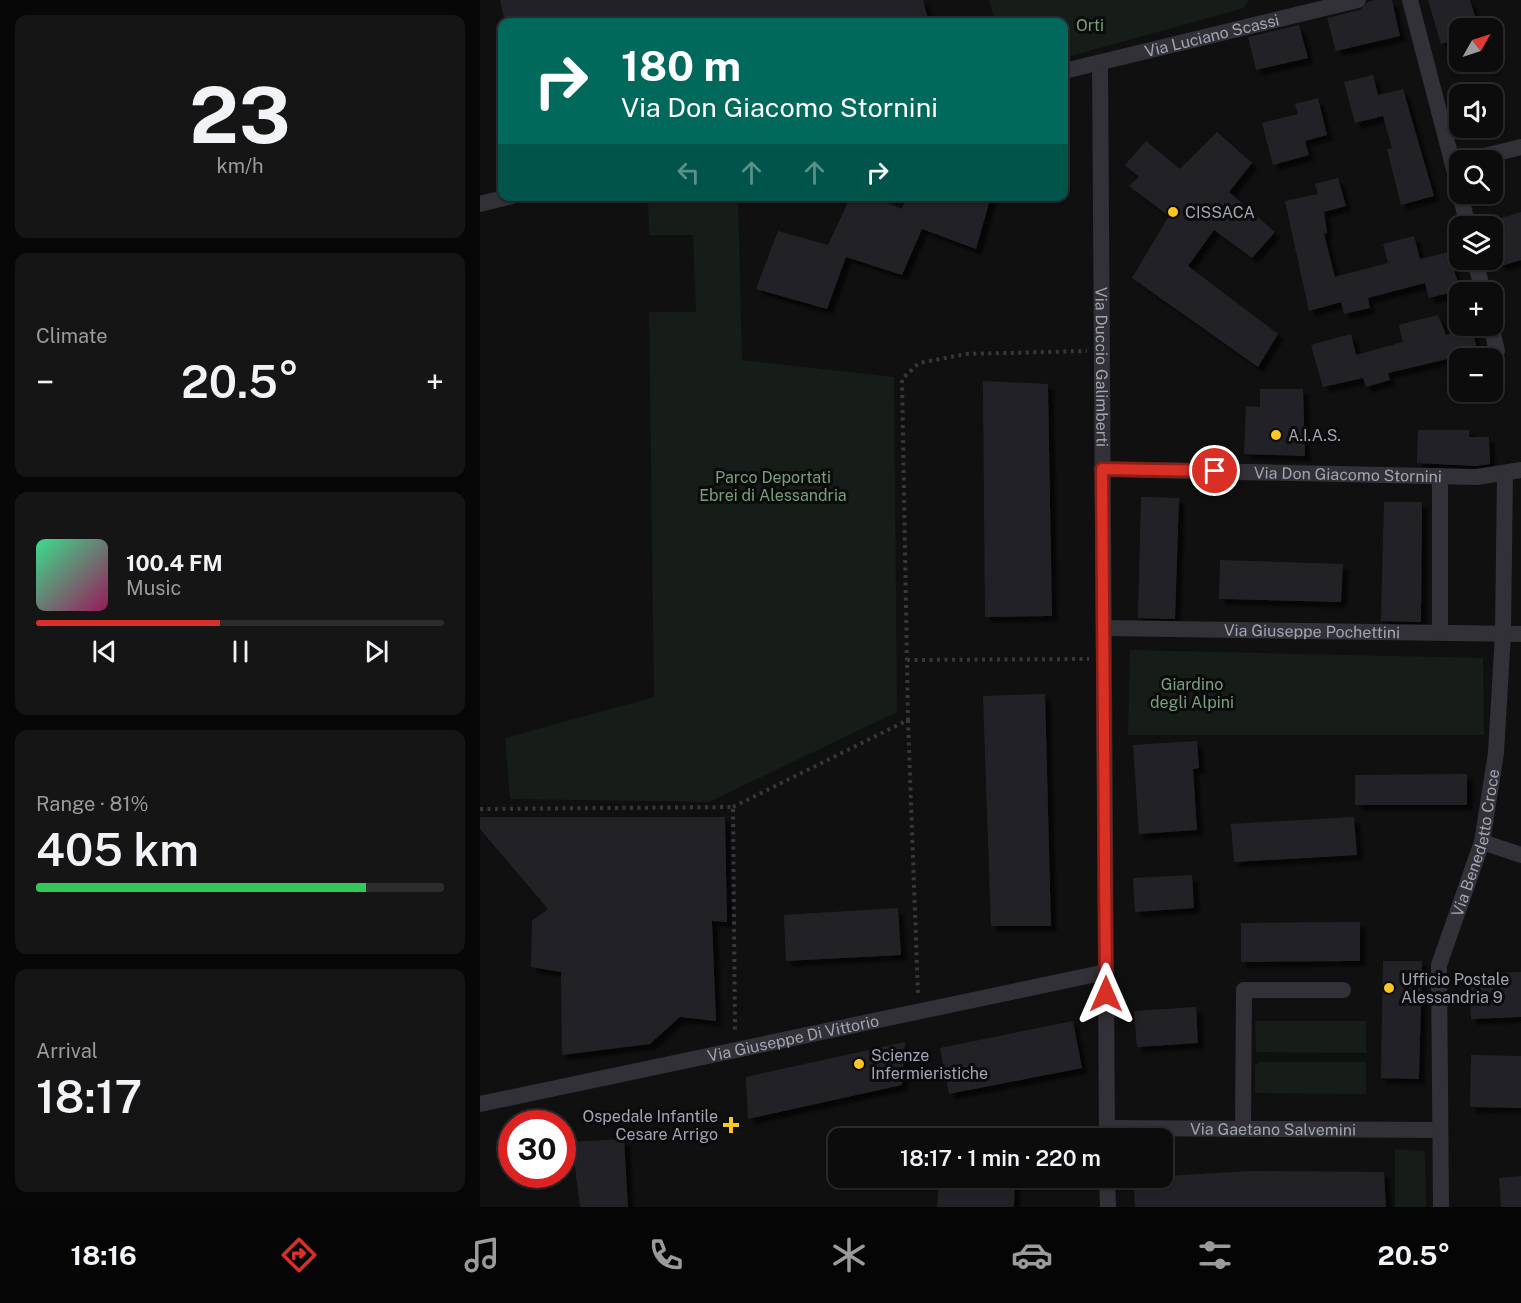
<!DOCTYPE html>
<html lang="en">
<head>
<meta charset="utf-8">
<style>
  :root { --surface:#0c0c0d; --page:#151516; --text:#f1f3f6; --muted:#9a9b9d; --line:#2c2c2e; --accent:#d93025 }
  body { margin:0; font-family:"Public Sans",sans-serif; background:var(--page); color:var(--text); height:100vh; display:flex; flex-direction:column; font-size:22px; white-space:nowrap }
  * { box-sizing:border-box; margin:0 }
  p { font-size:20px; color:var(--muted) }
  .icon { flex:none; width:33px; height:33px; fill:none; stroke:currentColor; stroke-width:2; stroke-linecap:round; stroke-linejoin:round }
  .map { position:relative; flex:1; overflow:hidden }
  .panel { display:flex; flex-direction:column; gap:15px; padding:15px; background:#070707; width:480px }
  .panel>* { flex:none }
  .guide { position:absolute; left:18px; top:18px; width:570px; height:183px; border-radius:12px; box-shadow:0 2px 4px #0004,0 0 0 2px var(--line); background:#00695c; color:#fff; overflow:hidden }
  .needle { width:39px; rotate:51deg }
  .controls { position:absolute; left:969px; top:18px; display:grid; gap:12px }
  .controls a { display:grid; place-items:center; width:54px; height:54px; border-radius:12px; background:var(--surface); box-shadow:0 2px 4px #0004,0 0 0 2px var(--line); font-size:30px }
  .speed { position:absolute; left:18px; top:1110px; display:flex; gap:12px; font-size:30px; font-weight:700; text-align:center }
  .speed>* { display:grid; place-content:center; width:78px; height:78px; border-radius:50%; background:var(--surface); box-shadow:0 2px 4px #0004,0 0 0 2px var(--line); line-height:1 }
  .speed .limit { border:9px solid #d22; background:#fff; color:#111 }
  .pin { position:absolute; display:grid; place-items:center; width:51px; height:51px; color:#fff; margin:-26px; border:3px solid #fff; border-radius:50%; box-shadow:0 2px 6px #0007 }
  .me { position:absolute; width:66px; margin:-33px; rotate:0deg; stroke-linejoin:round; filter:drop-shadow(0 0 4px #0008) }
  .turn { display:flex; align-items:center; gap:21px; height:126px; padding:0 24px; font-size:27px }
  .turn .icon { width:78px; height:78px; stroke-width:2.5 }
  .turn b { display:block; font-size:42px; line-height:51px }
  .lanes { display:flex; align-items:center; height:57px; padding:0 24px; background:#0003; justify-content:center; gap:30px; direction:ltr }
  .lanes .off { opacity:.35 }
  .big { font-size:45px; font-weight:600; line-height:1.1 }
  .panel .card { flex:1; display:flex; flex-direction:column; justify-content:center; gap:9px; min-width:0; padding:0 21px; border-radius:12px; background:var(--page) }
  .panel .dial { align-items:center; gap:0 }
  .dial b { font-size:78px; line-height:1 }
  .song { display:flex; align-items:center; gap:18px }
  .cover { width:72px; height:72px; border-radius:9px; background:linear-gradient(135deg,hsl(150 70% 55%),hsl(330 70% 35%)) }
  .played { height:6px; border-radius:3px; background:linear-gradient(90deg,var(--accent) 45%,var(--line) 45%) }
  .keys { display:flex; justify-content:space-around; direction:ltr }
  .heat { display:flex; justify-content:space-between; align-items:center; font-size:33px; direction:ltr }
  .charge { height:9px; border-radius:4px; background:linear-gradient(90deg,#34c759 81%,var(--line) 0) }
  .trip { position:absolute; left:348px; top:1128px; width:345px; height:60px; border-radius:12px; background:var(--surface); box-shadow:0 2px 4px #0004,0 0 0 2px var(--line); font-weight:600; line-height:60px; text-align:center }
  .tabs { display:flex; height:96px; justify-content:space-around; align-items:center; background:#050505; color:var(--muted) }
  .tabs .icon { width:42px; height:42px }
  .tabs .selected { color:var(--accent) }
  .tabs b { font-size:27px; color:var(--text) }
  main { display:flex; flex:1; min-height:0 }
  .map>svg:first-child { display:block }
</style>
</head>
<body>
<main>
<section class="panel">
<div class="card dial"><b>23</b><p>km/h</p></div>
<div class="card"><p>Climate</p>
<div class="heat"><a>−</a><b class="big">20.5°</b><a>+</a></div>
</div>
<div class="card">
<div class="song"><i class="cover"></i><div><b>100.4 FM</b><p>Music</p></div></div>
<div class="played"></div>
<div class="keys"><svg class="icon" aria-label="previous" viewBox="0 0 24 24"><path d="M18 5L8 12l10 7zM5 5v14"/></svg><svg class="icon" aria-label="pause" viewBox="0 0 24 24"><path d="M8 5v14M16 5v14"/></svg><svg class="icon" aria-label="next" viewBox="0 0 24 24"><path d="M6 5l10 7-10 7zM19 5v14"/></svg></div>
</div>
<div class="card"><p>Range · 81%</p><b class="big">405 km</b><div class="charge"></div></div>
<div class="card"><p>Arrival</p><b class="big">18:17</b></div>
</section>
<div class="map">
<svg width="1041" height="1207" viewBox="0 0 1041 1207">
  <defs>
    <filter id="shadow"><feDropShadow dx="5.5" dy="5.5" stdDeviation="1.5" flood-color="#0009"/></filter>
  </defs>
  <rect width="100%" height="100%" fill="#101011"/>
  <g fill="#161c18">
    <polygon points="509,0 769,0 764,8 584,58 584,22 515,22"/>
    <polygon points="168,197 258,197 262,360 414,377 417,712 229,802 30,799 25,738 174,697 169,312 216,312 213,235 169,235"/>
    <polygon points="650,650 1003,658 1004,735 648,735"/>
    <polygon points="775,1021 886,1021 886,1053 776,1052"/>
    <polygon points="779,1062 886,1062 886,1094 775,1093 775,1065"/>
    <polygon points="915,1149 945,1151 946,1207 915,1207"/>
  </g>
  <g fill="#232326" filter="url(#shadow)">
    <polygon points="20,0 443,0 449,22 25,22"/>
    <polygon points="896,0 912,0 920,36 856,51 847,18 880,10 888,2"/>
    <polygon points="948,0 990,0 999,28 980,28 980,39 961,44"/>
    <polygon points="819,25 828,58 776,70 768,37"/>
    <polygon points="893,75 898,95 923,89 954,196 921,205 907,149 912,148 903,116 875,123 864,82"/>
    <polygon points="838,98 847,135 825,141 829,155 793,165 782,123 818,114 815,104"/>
    <polygon points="737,132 772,163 749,192 795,232 772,258 734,230 708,266 798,334 778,367 652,278 689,216 649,186 659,177 645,165 666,141 700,169"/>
    <polygon points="858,178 866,206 844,212 847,233 844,234 855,277 908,263 903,244 934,236 940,259 969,252 980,290 949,298 945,283 888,298 890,308 864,314 861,302 829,311 805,201 838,194 835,184"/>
    <polygon points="371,196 390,196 422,209 427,196 511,196 496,249 442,229 422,275 366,257 347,309 276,289 298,231 348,245"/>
    <polygon points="1041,212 1041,260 1021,266 1012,240 1012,221"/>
    <polygon points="958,315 966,335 992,328 999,358 972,358 908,373 910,380 886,387 883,378 843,387 831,345 871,334 876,355 923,342 919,325"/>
    <polygon points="503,381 568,384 572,616 505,617"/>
    <polygon points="780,389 823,389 825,456 764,454 766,406 780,407"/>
    <polygon points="938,430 989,430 989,437 1009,437 1010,464 996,466 937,463"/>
    <polygon points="661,497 699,498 695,619 658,618"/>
    <polygon points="904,502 942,502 941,622 901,621"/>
    <polygon points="740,560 863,564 861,602 739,599"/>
    <polygon points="565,694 571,926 511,926 503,696"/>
    <polygon points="717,741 719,768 713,769 717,830 659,834 653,745"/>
    <polygon points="987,774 987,805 875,805 875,775"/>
    <polygon points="0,817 245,817 247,922 232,921 236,1021 200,1017 170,1044 82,1055 81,972 51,967 52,921 68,909 0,829"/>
    <polygon points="874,817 877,855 754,862 751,824"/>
    <polygon points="712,875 714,908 655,912 653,878"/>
    <polygon points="418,908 421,955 306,961 304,915"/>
    <polygon points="880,922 880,961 761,962 761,923"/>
    <polygon points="903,961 942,961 939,1079 901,1078"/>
    <polygon points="1041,972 1041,1017 991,1019 989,974"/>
    <polygon points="716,1007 718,1043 657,1047 654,1011"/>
    <polygon points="593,1021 602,1068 469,1094 460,1048"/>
    <polygon points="425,1042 422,1085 268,1119 266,1077"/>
    <polygon points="991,1055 1041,1056 1041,1108 990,1107"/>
    <polygon points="144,1139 148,1207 100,1207 92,1142"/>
    <polygon points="770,1171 904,1172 906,1207 655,1207 654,1178"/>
    <polygon points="1041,1176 1041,1207 1021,1207 1019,1178"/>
    <polygon points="459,1178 535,1178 534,1207 457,1207"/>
  </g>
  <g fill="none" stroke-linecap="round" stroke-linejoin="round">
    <g stroke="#37383e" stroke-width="4" stroke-dasharray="3 4.5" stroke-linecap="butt">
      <polyline points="427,660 609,659"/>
      <polyline points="428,720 438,995"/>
      <polyline points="253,807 428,720 422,379 439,363 486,354 607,351"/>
      <polyline points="0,809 253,807 255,1034"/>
    </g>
    <g stroke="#313137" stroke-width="16">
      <polyline points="930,0 980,192"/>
      <path id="s1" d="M620,63l7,1075"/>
      <path id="s2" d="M584,71l294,-71"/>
      <polyline points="988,160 1041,147"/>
      <polyline points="980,194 988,226"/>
      <polyline points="0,204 32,196"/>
      <polyline points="995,260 1003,292"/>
      <polyline points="1011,326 1017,351"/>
      <path id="s3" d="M622,469l375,8 44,-7"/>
      <path id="s4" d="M624,628l417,6"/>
      <polyline points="960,631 960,476"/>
      <polyline points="1002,842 1041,855"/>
      <path id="s5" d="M0,1104l626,-132"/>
      <path id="s6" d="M627,1128l333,2"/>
      <polyline points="763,1128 764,990 863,990"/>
      <polyline points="627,1178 628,1207"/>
      <path id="s7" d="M961,1207l-2,-242 43,-123 14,-89 7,-120 2,-160"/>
    </g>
  </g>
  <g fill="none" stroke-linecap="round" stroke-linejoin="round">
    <defs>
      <polyline id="route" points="626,994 622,469 735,471"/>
    </defs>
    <use href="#route" stroke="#8d1f18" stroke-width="15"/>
    <use href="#route" stroke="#d93025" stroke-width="10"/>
  </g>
  <g fill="#fcc71e" stroke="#0b0b0c" stroke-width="2">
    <circle cx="693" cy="212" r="6"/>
    <circle cx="796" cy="435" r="6"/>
    <circle cx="909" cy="988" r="6"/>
    <circle cx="379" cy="1064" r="6"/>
    <path d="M248 1116h6v6h6v6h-6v6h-6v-6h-6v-6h6z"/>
  </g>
  <g text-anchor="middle" stroke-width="6" stroke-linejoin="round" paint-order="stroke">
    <g font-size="16" fill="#76a07c" stroke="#0b0b0c">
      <text x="610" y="31">Orti</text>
      <text x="293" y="483">Parco Deportati<tspan x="293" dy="18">Ebrei di Alessandria</tspan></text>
      <text x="712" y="690">Giardino<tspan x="712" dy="18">degli Alpini</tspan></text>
    </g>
    <g font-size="16" fill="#a0a4b3" stroke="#0b0b0c">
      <text dy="6" stroke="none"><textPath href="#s2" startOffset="152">Via Luciano Scassi</textPath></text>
      <text dy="6" stroke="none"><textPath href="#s1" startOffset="304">Via Duccio Galimberti</textPath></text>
      <text dy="6" stroke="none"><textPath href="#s3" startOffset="246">Via Don Giacomo Stornini</textPath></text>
      <text dy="6" stroke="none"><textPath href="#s4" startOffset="208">Via Giuseppe Pochettini</textPath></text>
      <text dy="6" stroke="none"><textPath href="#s7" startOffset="370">Via Benedetto Croce</textPath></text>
      <text dy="6" stroke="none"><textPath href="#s5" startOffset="320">Via Giuseppe Di Vittorio</textPath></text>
      <text dy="6" stroke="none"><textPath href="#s6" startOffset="166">Via Gaetano Salvemini</textPath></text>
    </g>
    <g font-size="16" fill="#a0a4b3" stroke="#0b0b0c" text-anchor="start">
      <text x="705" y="218">CISSACA</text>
      <text x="808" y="441">A.I.A.S.</text>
      <text x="921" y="985">Ufficio Postale<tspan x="921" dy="18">Alessandria 9</tspan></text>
      <text x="391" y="1061">Scienze<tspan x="391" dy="18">Infermieristiche</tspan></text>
      <text x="238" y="1122" text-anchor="end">Ospedale Infantile<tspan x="238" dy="18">Cesare Arrigo</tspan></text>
    </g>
  </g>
</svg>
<div class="controls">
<a><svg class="needle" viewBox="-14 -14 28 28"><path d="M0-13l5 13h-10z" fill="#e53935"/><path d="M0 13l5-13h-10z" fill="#9a9b9d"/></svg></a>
<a><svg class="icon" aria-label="sound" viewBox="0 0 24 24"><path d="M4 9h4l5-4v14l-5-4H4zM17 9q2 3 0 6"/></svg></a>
<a><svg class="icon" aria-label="search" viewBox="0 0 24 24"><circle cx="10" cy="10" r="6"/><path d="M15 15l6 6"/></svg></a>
<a><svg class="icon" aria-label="layers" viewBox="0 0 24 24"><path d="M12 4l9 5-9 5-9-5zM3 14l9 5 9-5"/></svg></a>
<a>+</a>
<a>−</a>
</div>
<div class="speed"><div class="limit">30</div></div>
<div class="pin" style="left:735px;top:471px;background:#d93025"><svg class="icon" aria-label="arrive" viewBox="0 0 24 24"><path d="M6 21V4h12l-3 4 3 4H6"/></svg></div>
<svg class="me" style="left:626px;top:994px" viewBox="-20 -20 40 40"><path d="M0-17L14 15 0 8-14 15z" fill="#d93025" stroke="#fff" stroke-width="4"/></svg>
<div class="trip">18:17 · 1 min · 220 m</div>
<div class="guide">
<div class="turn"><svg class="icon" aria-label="right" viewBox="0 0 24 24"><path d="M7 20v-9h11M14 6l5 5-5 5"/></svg><div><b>180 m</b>Via Don Giacomo Stornini</div></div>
<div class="lanes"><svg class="icon off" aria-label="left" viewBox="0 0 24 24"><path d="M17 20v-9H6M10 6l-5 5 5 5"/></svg><svg class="icon off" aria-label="ahead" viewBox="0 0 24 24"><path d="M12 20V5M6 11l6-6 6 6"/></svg><svg class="icon off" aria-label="ahead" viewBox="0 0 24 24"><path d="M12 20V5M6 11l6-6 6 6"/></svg><svg class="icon" aria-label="right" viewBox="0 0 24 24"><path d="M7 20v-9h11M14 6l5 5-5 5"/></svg></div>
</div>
</div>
</main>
<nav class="tabs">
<b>18:16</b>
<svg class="icon selected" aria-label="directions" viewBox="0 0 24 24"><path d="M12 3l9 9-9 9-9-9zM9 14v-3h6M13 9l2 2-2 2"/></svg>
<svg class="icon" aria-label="music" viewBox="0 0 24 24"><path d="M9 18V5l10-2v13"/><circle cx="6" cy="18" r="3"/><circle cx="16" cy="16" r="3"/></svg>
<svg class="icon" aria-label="phone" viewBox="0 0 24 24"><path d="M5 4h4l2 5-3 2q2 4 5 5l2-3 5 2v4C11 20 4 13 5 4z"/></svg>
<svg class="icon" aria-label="climate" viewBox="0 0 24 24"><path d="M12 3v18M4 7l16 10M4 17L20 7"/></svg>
<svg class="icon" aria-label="car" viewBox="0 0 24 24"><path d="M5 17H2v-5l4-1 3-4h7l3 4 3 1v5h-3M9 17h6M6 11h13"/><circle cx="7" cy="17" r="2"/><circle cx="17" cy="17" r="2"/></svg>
<svg class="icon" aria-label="filters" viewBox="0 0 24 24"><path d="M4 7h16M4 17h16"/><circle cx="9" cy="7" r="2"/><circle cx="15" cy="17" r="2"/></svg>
<b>20.5°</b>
</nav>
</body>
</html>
